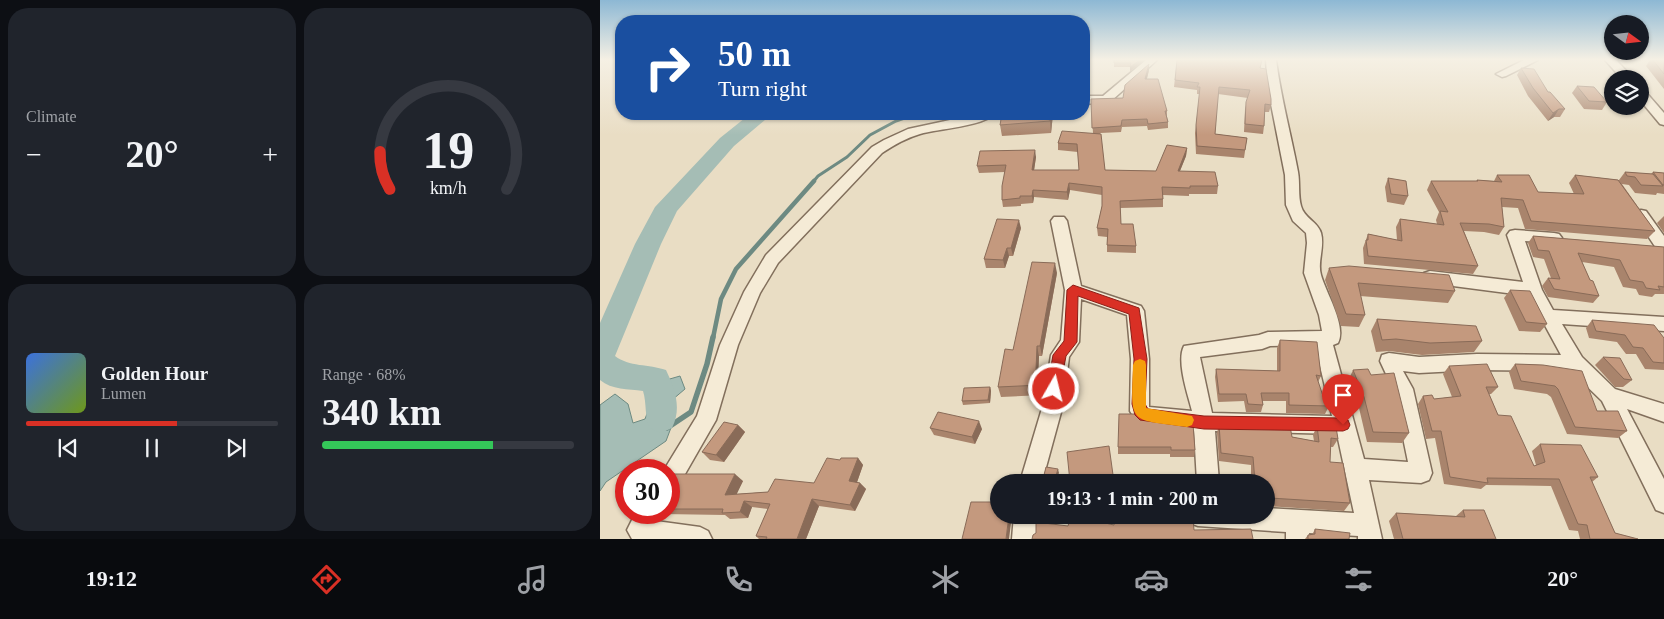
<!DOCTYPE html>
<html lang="en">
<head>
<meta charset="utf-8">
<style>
  :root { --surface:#171b24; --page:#20242c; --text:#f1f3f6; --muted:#9ea1a6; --line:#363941; --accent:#d93025 }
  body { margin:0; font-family:Georgia,serif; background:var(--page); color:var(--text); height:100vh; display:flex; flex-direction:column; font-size:19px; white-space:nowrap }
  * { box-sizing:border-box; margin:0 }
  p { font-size:16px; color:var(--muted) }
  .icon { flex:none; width:28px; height:28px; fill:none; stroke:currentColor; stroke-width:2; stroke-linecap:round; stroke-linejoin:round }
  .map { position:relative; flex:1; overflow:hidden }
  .sheet { display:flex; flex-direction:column; gap:8px; padding:8px; background:#0d0f14; width:600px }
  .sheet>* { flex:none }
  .top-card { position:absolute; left:15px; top:15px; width:475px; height:105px; border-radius:20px; box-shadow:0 1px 4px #0004; background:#1a4fa0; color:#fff; overflow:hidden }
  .needle { width:32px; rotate:105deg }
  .tools { position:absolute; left:1004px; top:15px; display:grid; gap:10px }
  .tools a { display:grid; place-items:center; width:45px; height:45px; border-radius:50%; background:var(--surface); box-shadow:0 1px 4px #0004; font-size:25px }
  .speed { position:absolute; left:15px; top:459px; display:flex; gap:10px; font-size:25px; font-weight:700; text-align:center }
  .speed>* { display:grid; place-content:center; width:65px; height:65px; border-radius:50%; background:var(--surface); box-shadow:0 1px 4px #0004; line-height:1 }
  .speed .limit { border:8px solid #d22; background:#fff; color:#111 }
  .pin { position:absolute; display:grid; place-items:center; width:42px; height:42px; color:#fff; margin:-51px -21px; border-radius:50% 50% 50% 0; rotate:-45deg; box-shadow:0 0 5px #0007 }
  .pin .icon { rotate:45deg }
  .me { position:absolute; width:55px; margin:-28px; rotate:8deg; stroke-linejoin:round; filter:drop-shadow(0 0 4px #0008) }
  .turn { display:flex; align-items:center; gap:18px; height:105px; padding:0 20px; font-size:22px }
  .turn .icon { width:65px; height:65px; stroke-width:2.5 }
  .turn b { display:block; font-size:35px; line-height:42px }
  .big { font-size:38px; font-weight:700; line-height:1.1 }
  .sheet .tile { flex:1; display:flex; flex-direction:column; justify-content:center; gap:8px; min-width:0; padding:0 18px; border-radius:20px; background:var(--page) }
  .sheet .dial { align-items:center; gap:0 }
  .dial svg { height:130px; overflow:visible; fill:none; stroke:var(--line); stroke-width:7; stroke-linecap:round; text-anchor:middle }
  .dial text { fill:var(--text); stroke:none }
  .song { display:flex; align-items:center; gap:15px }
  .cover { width:60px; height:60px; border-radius:8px; background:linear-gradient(135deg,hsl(220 70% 55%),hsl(80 70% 35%)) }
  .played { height:5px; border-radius:2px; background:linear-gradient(90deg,var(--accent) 60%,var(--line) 60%) }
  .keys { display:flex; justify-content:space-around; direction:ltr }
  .heat { display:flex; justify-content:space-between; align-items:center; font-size:28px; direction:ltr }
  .charge { height:8px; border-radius:4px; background:linear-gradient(90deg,#34c759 68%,var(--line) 0) }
  .sheet .tiles { flex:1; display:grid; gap:8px; grid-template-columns:repeat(2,1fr) }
  .trip { position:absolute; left:390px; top:474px; width:285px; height:50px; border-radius:25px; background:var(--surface); box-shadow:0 1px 4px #0004; font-weight:700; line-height:50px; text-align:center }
  .tab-bar { display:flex; height:80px; justify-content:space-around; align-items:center; background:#090b0e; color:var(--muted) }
  .tab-bar .icon { width:35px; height:35px }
  .tab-bar .active { color:var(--accent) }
  .tab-bar b { font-size:22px; color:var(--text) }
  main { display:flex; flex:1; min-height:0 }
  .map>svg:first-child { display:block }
</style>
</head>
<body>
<main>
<section class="sheet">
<div class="tiles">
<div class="tile"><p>Climate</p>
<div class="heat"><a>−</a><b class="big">20°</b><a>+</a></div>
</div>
<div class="tile dial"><svg viewBox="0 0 100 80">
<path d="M14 69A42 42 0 1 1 86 69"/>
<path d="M14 69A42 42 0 0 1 8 46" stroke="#d93025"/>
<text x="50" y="56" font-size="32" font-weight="700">19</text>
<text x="50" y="72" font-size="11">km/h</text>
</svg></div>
<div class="tile">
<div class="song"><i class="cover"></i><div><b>Golden Hour</b><p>Lumen</p></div></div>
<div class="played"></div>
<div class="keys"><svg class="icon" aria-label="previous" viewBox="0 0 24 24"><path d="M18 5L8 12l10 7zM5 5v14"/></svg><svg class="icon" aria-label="pause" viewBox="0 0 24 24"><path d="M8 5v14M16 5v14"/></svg><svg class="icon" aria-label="next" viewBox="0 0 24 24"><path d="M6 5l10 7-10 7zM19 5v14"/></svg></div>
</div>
<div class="tile"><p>Range · 68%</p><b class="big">340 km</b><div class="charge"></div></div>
</div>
</section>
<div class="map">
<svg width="1064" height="539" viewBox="0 0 1064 539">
  <rect width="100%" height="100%" fill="#e9ddc4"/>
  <polygon fill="#a5bdb5" stroke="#6d8a82" points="80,376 85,389 72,400 72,425 66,441 6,482 0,491 0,405 15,394 28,404 33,423 45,419 51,403 48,391 56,383"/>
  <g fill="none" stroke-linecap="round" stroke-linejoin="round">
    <polyline stroke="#6d8a82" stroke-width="3" points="213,182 218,176 247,157 270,135 296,121 316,114"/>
    <polyline stroke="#6d8a82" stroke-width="4.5" points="113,338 121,299 136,269 214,181"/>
    <polyline stroke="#6d8a82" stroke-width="5.5" points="67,428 91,412 107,364 113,337"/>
    <path fill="#a5bdb5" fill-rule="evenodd" d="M150,114h22l-38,32 -57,65 -16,33 -46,112c14,11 34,8 51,14 9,19 16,38 6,58l-11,5 -11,-5c-6,-12 -3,-24 -7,-37 -15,-2 -31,-1 -43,-11v-57l35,-79 20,-37 65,-69z"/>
    <defs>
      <g id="street">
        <polygon points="546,60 557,60 510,102 484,104 484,96 503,96"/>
        <path d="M666,60h10c5,38 15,75 22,112 2,11 0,24 3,34 3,12 17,16 20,27 4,14 -4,29 0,42 5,18 26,51 17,68l-5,2 31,114 44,3 -15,-73 -13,-28 2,-6 7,-2 30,4 58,-3 84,1 -32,-59 -99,-13 -6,-2 -2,-4 2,-4 6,-2 93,11 -16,-47 3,-4 5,-1 39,3 5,1 3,4 -3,4 -5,1 -29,-2 17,49 11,20 111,7v14l-102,-7 20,33 33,32 49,15v18l-37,-13 37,70v34l-8,-3 -54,-109 -31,-30 -94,-1 -58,3 -16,-2 10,18 19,84 -3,7 -8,3 -52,-3 13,59h-24v-3l-49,-3 1,6h-24v-7l-88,-6 -8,-3 -3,-8h79v-7l88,5 -17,-79 -122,-3 4,51h-22l-3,-52c-18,-2 -55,-1 -64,-19l1,-52 -4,-44 -46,-16 -2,43 -10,15 -6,48 -21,77h-22l23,-77 8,-50 10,-15 4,-50 -14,-69 3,-4h10l3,4 14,65 60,20 3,5 5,48v48l43,4c-4,-16 -16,-50 -8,-65l75,-11 9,-3 54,-1 -3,-16 -15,-42 3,-30 -1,-10 -13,-12 -7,-16 -1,-30 -17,-86zM715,345l17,71 -120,-3 -12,-56 62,-8 8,-3z"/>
        <polygon points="924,60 938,60 906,76 902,77 896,74"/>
        <polygon points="1005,60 1016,60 1034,79 1022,79"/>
        <polygon points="1040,88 1044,90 1064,113 1064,125 1060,124 1040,100"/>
        <path d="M378,114h16c-10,12 -57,15 -74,20 -14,4 -26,11 -38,19l-104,110 -18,30 -22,52 -22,75 -39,68 -8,3v-21h-5l33,-54 23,-71 24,-53 22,-37 106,-108 12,-7 24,-11z"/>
        <polygon points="1041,210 1046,211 1064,236 1064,253 1058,251 1034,215 1036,211"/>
        <polygon points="36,512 60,512 56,521 100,527 108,531 112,539 32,539 27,530"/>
        <polygon points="414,515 436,515 436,539 412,539"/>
      </g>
    </defs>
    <use href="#street" stroke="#826f5c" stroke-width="3"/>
    <use href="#street" fill="#f5ebd6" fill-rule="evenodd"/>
  </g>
  <g fill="#a9846c">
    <polygon points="514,60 545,60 530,71 530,67 514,67"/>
    <polygon points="577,60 660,68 671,105 669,112 664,112 664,126 663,134 644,132 645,109 648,98 618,94 615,134 647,138 644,158 596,154 595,133 600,94 597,94 597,90 574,87"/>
    <polygon points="1050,60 1064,60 1064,89 1046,66"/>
    <polygon points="921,68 948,92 965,109 960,117 954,117 948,121 928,96 917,75"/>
    <polygon points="549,70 547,79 567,111 567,117 568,122 568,128 548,130 547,126 522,127 521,132 500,133 505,170 556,171 587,148 586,156 580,171 618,186 617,194 589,194 589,196 563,195 563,207 520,208 521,224 536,246 536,253 507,252 507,237 498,236 497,228 502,206 502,195 470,190 468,200 434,197 433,203 421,204 421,206 403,207 402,200 405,172 379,173 377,166 436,157 434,170 479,170 478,152 458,150 458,143 493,133 491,99 523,98"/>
    <polygon points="977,86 1007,102 1002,110 984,109 972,93"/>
    <polygon points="402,114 453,114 451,133 402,136 400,125"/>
    <polygon points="1025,172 1051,174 1053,172 1064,173 1064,194 1057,193 1056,195 1035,193 1029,185 1022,184 1055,231 1047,239 925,229 918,208 902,207 904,227 899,235 884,232 864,231 878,266 873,274 764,264 763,248 768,234 797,240 796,227 800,219 837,224 836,220 839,212 827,190 831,181 876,181 877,180 894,181 897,175 938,192 974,194 969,183 975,175 1019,180"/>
    <polygon points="788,178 808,196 804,205 787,202 785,187"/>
    <polygon points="1064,216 1064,233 1057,223"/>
    <polygon points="421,228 413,256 409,256 405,268 386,268 384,259"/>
    <polygon points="933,236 1064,247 1064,294 1055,294 1052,297 1039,295 1036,289 1023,287 1014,267 982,262 990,280 999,296 993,303 948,297 942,286 948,278 951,278 944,259 933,257 928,243"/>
    <polygon points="729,268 855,291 848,303 760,296 765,315 759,327 741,326 725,280"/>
    <polygon points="457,273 442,356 439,356 438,370 445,379 443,395 401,397 398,387 413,350"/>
    <polygon points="910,290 947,324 940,332 919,331 904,298"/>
    <polygon points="777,319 882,341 874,352 822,355 789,351 776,352 771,331"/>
    <polygon points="992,320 1064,338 1064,370 1045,369 1036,354 1026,354 1017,342 989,338 986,328"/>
    <polygon points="680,340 721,376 718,382 724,399 729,406 725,414 686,413 686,401 662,401 663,405 661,412 646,412 644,401 618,402 615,377 616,369 677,371 677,348"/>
    <polygon points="1003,357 1032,380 1023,387 1015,387 995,365"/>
    <polygon points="915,364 943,365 997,411 1027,431 1018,438 967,434 951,397 947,394 914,389 909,372"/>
    <polygon points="849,366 898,387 891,394 889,394 898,415 934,466 936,465 932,451 940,444 998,477 992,482 1015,533 1038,539 980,539 978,531 969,530 951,486 886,485 881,489 844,484 835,438 826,439 818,404 823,396 834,399 852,397 843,374"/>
    <polygon points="753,370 771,375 809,433 802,443 767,442 759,408 748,381"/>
    <polygon points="390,387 391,391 390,403 363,405 362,401"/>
    <polygon points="539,414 595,450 594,457 570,457 570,454 518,454 518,447"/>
    <polygon points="619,424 692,437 714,441 713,435 717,426 738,439 733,447 730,447 730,462 750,503 744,511 666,506 666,482 651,482 651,465 619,461 617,433"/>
    <polygon points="138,425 145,432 124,462 110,460 102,452"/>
    <polygon points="330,428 382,429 375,444 334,435"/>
    <polygon points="258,458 263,465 257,482 260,483 266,489 255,511 219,506 206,539 159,539 156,536 168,509 152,507 148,518 130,519 125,515 63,514 60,512 69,512 69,481 143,481 136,494 168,492 214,483 240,460"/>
    <polygon points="863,510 896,539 794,539 789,521 796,513 856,516"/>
    <polygon points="715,529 749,539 705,539 708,535 712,535"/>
  </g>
  <g fill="#896b58">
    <polygon points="540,60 545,60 530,71 530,67"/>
    <polygon points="549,64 549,70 545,85 545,79"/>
    <polygon points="959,109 954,117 948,121 953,113"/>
    <polygon points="450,114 453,114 451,133 450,121"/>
    <polygon points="587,148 586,156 577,178 578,171"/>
    <polygon points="435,150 436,157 433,177 432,170"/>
    <polygon points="469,183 470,190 468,200 467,192"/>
    <polygon points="433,190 434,197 433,203 432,196"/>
    <polygon points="419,220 421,228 413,256 411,248"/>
    <polygon points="407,248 409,256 405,268 403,260"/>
    <polygon points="455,263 457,273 442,356 440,346"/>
    <polygon points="437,346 439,356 438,380 436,370"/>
    <polygon points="443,370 445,379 443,395 441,385"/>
    <polygon points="390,387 391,391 390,403 388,400"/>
    <polygon points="379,421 382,429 375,444 372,437"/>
    <polygon points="138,425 145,432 124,462 116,455"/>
    <polygon points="258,458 263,465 255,488 249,481"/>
    <polygon points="458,469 459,473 455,482 454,482"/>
    <polygon points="135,474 143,481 133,502 125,495"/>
    <polygon points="260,483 266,489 255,511 250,505"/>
    <polygon points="212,499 219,506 206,539 197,539"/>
    <polygon points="144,501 152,507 148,518 140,512"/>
    <polygon points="409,515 412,515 409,539 406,539"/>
  </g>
  <g fill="#c4997e" stroke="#896b58">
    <polygon points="514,60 540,60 530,67 531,63 514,63"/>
    <polygon points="577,60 662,60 660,68 666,69 671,99 671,105 665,104 664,126 645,124 646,102 650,90 619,87 615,134 647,138 645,150 597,146 596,125 600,87 597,87 599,83 575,80"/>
    <polygon points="1053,60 1064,60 1064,74"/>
    <polygon points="549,64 545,79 558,79 567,111 565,111 568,122 548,124 547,119 522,120 521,126 492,128 491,99 523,98 525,85"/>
    <polygon points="921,68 934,69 948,92 950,92 965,109 959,109 953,113 933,88"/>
    <polygon points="977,86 994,87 1007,102 989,101"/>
    <polygon points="402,114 450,114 450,121 400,125"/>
    <polygon points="462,131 501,134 505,170 556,171 567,145 587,148 578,171 615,172 618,186 590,186 590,188 562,187 563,199 520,201 521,224 533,224 536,246 507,245 508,229 497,228 502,206 502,187 469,183 467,192 433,190 432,196 420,196 420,198 402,200 402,186 406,165 377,166 380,151 435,150 432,170 479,170 477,144 458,143"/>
    <polygon points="1025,172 1053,174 1063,186 1041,185 1035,177 1027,176"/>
    <polygon points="1053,172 1064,173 1064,185 1063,185"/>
    <polygon points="897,175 929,175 938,192 984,194 975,175 1018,180 1055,231 931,221 923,200 901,198 904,227 889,224 860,223 878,266 768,256 766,240 768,240 768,234 802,241 800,219 844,225 840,211 848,212 831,181 878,181 877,180 902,182"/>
    <polygon points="788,178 806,181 808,196 791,194"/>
    <polygon points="397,219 419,220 411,248 407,248 403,260 384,259"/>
    <polygon points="933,236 1064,247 1064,287 1058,286 1060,290 1046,288 1043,282 1030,280 1020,260 978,253 990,280 993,281 999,296 954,289 948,278 960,279 949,251 938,250"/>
    <polygon points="432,262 455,263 440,346 437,346 436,370 443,370 441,385 398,387 405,349 413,350"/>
    <polygon points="749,266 849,275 855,291 758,283 765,315 746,314 729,268"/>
    <polygon points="910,290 930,291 947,324 926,322"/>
    <polygon points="777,319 876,326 882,341 830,343 796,339 782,340"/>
    <polygon points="992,320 1054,325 1064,338 1064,363 1053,362 1043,348 1033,347 1025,335 996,331"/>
    <polygon points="680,340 717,342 721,376 716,375 724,399 728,400 729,406 689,405 689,393 661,393 663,405 648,404 646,394 619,394 616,369 680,371"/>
    <polygon points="1003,357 1020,358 1032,380 1024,379"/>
    <polygon points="887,364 898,387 886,387 898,415 911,416 934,466 945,462 940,444 981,445 998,477 990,477 1015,533 1038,539 990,539 987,525 978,524 959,479 887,478 888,483 850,477 841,431 832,431 823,396 832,395 834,399 861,396 849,366"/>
    <polygon points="915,364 943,365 982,371 997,411 1018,411 1027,431 975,427 958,389 955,386 921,381"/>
    <polygon points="768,369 771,375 794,373 809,433 773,432 764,397 753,370"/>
    <polygon points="390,387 388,400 362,401 364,388"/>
    <polygon points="338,412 379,421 372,437 330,428"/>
    <polygon points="519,414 539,414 559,421 593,424 595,450 571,450 571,447 518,447"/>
    <polygon points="124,422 138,425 116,455 102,452"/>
    <polygon points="619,424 690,426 692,437 719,442 717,426 736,427 738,439 731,438 730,462 743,463 750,503 670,498 667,502 666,502 666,482 655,482 653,457 621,453"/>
    <polygon points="509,446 514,482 470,482 467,452"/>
    <polygon points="227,458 240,460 241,458 258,458 249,481 260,483 250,505 212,499 197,539 166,539 167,537 156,536 170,504 144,501 140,512 122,513 123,509 69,509 69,481 74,474 135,474 125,495 168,492 175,479 214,483"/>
    <polygon points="446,467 458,469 454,482 438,482 439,480 443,479"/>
    <polygon points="371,502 399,502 399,515 409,515 406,539 362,539"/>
    <polygon points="863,510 884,510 896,539 803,539 796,513 865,517"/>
    <polygon points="471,515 514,525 515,516 562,523 562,517 593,519 594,530 651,529 653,539 432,539 433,535 436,533 436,522 468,526"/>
    <polygon points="715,529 750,533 749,539 708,539 708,535 715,534"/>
  </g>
  <linearGradient id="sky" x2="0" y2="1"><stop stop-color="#8db8d4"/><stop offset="0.44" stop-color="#f5f0e4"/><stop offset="1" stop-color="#f5f0e4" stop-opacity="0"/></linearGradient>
  <rect width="1064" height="135" fill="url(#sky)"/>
  <polygon fill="#d93025" stroke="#8d1f18" points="473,285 539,308 547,359 545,404 548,409 604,416 743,418 748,420 750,425 748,429 743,431 604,429 540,420 535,415 532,404 534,359 529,314 478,296 477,342 466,356 459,393 454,395 449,393 447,389 453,355 464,341 467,290"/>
  <path fill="#f59e0b" d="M540,359l5,2 1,4v43l46,8 2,4 -2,5 -5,2c-59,-8 -56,-2 -54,-62l2,-4z"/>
</svg>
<div class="tools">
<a><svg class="needle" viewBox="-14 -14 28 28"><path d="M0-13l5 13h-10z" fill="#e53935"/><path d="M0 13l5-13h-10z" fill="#9ea1a6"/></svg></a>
<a><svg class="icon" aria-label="layers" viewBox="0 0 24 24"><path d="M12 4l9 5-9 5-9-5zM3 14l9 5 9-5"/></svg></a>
</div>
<div class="speed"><div class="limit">30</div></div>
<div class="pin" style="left:743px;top:425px;background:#d93025"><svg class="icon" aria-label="arrive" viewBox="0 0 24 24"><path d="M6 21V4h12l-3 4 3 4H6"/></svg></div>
<svg class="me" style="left:454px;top:389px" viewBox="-20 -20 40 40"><circle r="17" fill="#d93025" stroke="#fff" stroke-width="3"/><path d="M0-11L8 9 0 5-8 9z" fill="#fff"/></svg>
<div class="trip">19:13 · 1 min · 200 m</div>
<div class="top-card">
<div class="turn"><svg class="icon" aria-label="right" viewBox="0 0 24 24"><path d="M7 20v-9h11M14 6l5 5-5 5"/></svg><div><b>50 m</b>Turn right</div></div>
</div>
</div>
</main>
<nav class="tab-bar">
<b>19:12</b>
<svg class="icon active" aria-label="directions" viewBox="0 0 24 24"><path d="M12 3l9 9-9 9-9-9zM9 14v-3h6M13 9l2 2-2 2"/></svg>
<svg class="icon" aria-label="music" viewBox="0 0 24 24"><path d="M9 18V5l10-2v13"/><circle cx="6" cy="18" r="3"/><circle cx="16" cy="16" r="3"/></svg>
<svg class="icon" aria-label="phone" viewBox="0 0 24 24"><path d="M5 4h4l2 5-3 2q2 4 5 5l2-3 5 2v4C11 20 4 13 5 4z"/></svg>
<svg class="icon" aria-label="climate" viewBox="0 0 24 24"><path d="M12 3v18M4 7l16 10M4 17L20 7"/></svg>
<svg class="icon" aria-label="car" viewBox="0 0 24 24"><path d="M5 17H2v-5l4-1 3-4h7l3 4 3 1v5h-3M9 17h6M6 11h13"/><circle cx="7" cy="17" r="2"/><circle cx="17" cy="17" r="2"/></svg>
<svg class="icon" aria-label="filters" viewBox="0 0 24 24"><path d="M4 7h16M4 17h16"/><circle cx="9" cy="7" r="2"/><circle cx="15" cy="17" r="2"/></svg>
<b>20°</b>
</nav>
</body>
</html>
